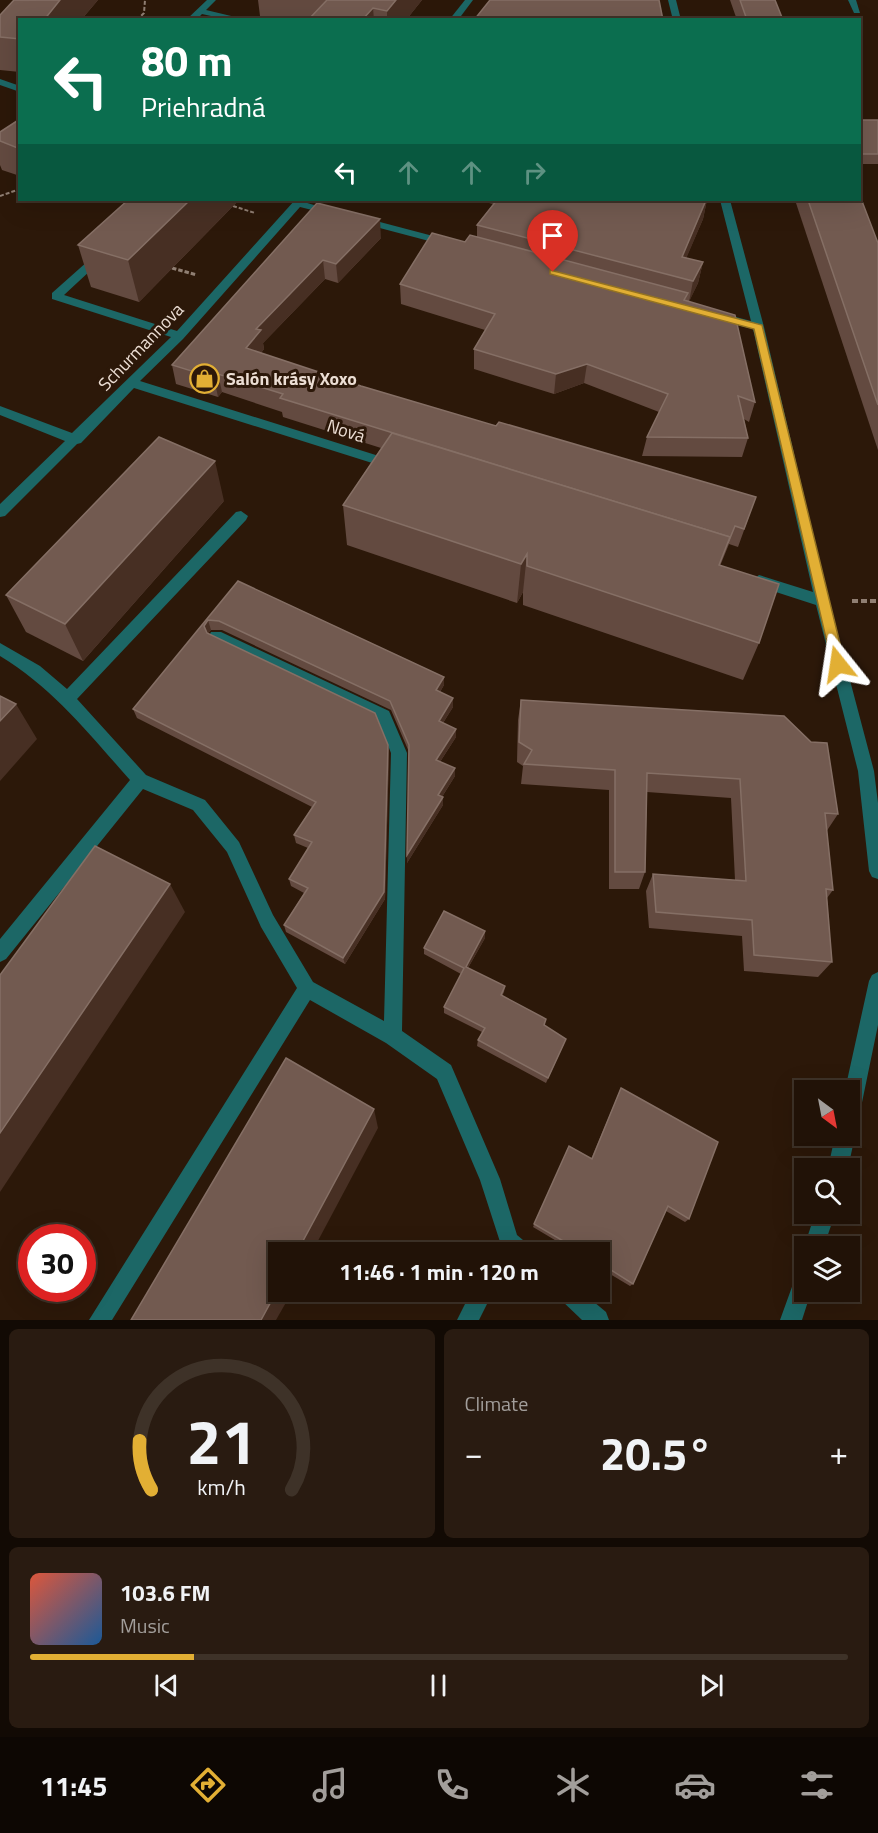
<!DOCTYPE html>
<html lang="en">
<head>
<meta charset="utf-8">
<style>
  :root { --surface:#211207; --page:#291b11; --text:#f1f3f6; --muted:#a29e9b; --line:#3e3228; --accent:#e2af34 }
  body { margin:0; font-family:"Titillium Web",sans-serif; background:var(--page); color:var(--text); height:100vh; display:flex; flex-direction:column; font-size:22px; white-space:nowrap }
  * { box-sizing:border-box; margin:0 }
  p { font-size:20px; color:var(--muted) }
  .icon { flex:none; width:33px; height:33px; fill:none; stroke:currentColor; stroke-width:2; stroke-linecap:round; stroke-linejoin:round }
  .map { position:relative; height:1320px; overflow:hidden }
  .side { display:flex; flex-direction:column; gap:9px; padding:9px; background:#120a04; flex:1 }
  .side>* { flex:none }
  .banner { position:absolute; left:18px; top:18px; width:843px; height:183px; border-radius:0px; box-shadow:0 6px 24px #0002,0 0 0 2px var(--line); background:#0b6e4f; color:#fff; overflow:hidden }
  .needle { width:39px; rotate:148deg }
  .fabs { position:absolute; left:794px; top:1080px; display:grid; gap:12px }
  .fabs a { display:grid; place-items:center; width:66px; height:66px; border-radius:0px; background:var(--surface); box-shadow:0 6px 24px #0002,0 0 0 2px var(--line); font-size:30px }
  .speed { position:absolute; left:18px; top:1224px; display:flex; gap:12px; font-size:30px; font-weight:700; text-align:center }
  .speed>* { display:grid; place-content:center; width:78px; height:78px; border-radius:50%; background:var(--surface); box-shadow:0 6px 24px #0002,0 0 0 2px var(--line); line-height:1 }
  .speed .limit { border:9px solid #d22; background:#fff; color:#111 }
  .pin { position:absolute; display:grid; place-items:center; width:51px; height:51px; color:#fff; margin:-62px -26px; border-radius:50% 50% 50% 0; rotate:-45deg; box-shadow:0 0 6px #0007 }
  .pin .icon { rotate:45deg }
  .me { position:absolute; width:66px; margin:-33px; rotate:345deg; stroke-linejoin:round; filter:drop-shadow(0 0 4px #0008) }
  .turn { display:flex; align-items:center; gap:21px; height:126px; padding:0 24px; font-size:27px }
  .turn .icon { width:78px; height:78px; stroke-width:2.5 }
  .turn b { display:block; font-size:42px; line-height:51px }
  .lanes { display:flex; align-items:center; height:57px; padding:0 24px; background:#0003; justify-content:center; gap:30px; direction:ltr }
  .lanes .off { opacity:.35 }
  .big { font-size:45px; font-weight:700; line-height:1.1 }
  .side .widget { flex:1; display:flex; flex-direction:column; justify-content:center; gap:9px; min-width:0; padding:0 21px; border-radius:9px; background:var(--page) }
  .side .dial { align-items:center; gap:0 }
  .dial svg { height:156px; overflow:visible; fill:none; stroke:var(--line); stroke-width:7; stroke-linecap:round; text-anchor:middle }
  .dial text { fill:var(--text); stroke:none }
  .song { display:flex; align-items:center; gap:18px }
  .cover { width:72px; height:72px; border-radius:9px; background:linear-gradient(135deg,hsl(10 70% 55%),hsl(210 70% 35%)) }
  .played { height:6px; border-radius:3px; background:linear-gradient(90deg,var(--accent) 20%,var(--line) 20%) }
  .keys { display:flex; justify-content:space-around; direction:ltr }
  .heat { display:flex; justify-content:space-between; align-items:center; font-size:33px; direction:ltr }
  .side .tiles { flex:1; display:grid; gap:9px; grid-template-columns:1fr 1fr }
  .widget:last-child { grid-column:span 2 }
  .trip { position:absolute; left:268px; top:1242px; width:342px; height:60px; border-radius:0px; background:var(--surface); box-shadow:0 6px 24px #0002,0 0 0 2px var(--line); font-weight:700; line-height:60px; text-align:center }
  .menu { display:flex; height:96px; justify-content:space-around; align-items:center; background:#0d0703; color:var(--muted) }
  .menu .icon { width:42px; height:42px }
  .menu .selected { color:var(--accent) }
  .menu b { font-size:27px; color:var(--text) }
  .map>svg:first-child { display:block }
</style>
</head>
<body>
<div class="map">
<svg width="878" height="1320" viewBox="0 0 878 1320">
  <rect width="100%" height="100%" fill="#2c1809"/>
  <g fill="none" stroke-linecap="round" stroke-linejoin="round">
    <g stroke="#907f73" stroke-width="2" stroke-dasharray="4 2" stroke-linecap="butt">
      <polyline points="137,20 144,13 145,0"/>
      <polyline points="0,196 20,189"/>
      <polyline points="233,206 255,213"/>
    </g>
    <polyline stroke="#907f73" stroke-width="3" stroke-dasharray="4.5 2" stroke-linecap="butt" points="172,268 197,275"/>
    <polyline stroke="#907f73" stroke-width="4" stroke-dasharray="6 3" stroke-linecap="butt" points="852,601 878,601"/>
    <polygon fill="#1c6766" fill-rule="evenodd" points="848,0 856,0 860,13 854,13"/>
    <g fill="#1c6766" fill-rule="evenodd">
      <polygon points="207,0 216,0 206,10 248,20 229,20 202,14 196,20 186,20"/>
      <polygon points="465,0 473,0 458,20 449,20"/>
      <polygon points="668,0 676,0 681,20 673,20"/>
      <polygon points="0,79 20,86 20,92 0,85"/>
      <polygon points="295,200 305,200 304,202 337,212 332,215 300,207 183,339 140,381 398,462 400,465 398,468 388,468 134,388 81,443 77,444 5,516 0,517 0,504 65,441 0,415 0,406 72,433 171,337 52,299 52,293 97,253 105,253 105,257 64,295 177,331"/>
      <polygon points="720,200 730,200 764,327 829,601 874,771 878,803 878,879 872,877 869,871 858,771 816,605 754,585 752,581 759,575 813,592 753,329 713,319 711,316 717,312 751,321"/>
      <polygon points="361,217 452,241 453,243 448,246 357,222 357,218"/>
      <path d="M241,511l7,5 -2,4 -169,179 69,76 59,25 34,42 34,73 40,67 71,39 7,-268 -13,-33 -167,-80 -2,-4 2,-4h10l168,79 18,42 -5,278 49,34 49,114 17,56 12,10 3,7h-25l-5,-4 -22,-68 -43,-101 -51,-36 -76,-43 -198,320h-23l208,-332 -36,-61 -34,-75 -34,-42 -50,-21 -137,170 -6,3v-23l130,-159c-41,-46 -76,-91 -130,-124v-13l40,23 27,23 169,-177z"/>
      <polygon points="878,972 878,1025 859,1117 856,1124 849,1127 849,1090 845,1090 869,981 872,975"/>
      <polygon points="849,1128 855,1136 848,1168 828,1168 835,1136 849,1136"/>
      <polygon points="815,1214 835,1214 824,1246 804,1247"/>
      <polygon points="804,1269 804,1292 811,1292 802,1320 780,1320 797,1273"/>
      <polygon points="471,1292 493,1292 479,1320 457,1320"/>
      <polygon points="556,1292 582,1292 606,1312 609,1320 582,1320 560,1299"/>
    </g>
  </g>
  <g fill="#634a40">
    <polygon points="98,0 81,20 20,20 20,72 0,70 0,15"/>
    <polygon points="258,0 422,0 406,20 279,20 260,16"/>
    <polygon points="730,0 775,0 783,20 737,20"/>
    <polygon points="20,119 20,176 2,170 0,165 0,132"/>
    <rect x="860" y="120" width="18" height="44"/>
    <polygon points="239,200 139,302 91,287 78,245"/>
    <polygon points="477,200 707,200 703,219 686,258 703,262 698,283 689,301 755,402 749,422 744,419 748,438 742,457 642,456 647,437 659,412 584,383 554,394 474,369 474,349 485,330 401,304 400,284 465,242 477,237 477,225 493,204"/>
    <polygon points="795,200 860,200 878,243 878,450"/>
    <polygon points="317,203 381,238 338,283 325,279 263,343 264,349 261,353 361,386 496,426 756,497 738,547 729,544 720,566 759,643 743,680 523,605 523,592 517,603 347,545 343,505 381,448 283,417 282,412 222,392 218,397 176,384 172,365"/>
    <polygon points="224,501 83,661 26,632 6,595"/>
    <polygon points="238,581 444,677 444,685 440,692 453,707 443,723 456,729 456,737 440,762 455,776 442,797 443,805 407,863 409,752 391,710 222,630 211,630 208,633 388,745 389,753 385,899 345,964 286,932 284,925 304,893 291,886 289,879 308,848 296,843 294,835 312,807 137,718 133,709"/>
    <polygon points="521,700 838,814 826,832 833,890 827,898 832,962 818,977 744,971 742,936 649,928 646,891 653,874 735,880 731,798 647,792 645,872 639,889 609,889 609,790 521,784 523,766 517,762 518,720"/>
    <polygon points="485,938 468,968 505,986 504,992 502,996 544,1026 564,1044 546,1083 477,1046 478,1040 482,1032 444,1013 444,1007 461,974 424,954 424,948"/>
    <polygon points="621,1088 689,1219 685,1222 666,1211 633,1284 630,1286 600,1268 600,1252 575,1252 533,1227 569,1146 591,1159"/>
  </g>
  <g fill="#472f23">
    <polygon points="60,0 98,0 81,20 44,20"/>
    <polygon points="396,0 422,0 406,20 387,20 387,11"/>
    <polygon points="373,8 374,20 362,20"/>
    <polygon points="190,200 239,200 139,302 128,260"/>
    <polygon points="707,200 703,219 678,278 682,257"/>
    <polygon points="380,219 381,238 338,283 336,264"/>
    <polygon points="323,260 325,279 263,343 264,349 249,367 246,348 256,329"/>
    <polygon points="703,262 698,283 689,302 693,281"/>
    <polygon points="587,364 584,383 554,394 556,374"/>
    <polygon points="218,374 222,392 218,397 214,378"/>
    <polygon points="215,461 224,501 83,661 65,624"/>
    <polygon points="527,554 523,592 517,603 521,564"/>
    <polygon points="208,620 211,630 207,635 204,626"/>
    <polygon points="444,677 444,685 436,698 436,690"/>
    <polygon points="453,698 453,707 439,729 439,721"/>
    <polygon points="16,704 37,739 0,781 0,721"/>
    <polygon points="456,729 456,737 436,768 436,760"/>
    <polygon points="388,745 389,753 385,899 345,964 343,958"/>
    <polygon points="455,768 455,776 438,803 438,795"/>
    <polygon points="443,797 443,805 407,863 407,855"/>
    <polygon points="170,884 185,912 0,1192 0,1133"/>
    <polygon points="485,931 485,938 465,973 466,967"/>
    <polygon points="374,1109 378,1128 312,1252 297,1252"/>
    <polygon points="279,1287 279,1292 292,1292 276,1320 261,1320"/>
  </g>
  <g fill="#725a50" stroke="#856f65" stroke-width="1.5">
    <polygon points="14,0 60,0 44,20 20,20 20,39 0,37 0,15"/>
    <polygon points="327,0 396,0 387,11 373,8 362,20 308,20"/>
    <polygon points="490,0 659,0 663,20 474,20"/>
    <polygon points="740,0 775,0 783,20 747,20"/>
    <polygon points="20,119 20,149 0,141 0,132"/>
    <rect x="860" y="120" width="18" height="34"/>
    <polygon points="860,196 878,243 878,405 808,200 860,200"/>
    <polygon points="128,200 190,200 128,260 78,245"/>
    <polygon points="497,200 706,200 682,257 703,262 693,281 477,225"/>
    <polygon points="317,203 380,219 336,264 323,260 256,329 261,330 246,348 361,386 496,426 499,422 756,497 744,529 735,526 728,543 730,537 280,398 283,394 218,374 214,378 172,365"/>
    <polygon points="432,233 465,242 470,235 688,293 684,300 735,315 755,402 738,396 748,438 647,437 668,394 587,364 556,374 474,349 495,314 400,284"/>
    <polygon points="392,433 730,537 719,565 779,584 759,643 527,566 527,554 521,564 343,505"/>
    <polygon points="159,437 215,461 65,624 6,595"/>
    <polygon points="238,581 444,677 436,690 453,698 439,721 456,729 436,760 455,768 438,795 443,797 407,855 409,745 390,701 219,621 208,620 204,626 207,633 375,713 388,745 384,892 343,958 284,925 308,888 289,879 312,842 294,835 316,802 133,709"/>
    <polygon points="0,696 16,704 0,721"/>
    <polygon points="521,700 784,716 811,742 827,743 838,814 825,813 833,890 826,889 832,962 754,955 752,920 656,912 653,874 746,881 740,779 647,773 645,872 615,872 615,770 524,764 532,750 519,742"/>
    <polygon points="95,846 170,884 0,1133 0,975"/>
    <polygon points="444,911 485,931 466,967 505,986 501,995 546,1019 544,1025 566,1039 548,1078 478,1040 485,1028 444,1007 464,968 424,948"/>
    <polygon points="286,1058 374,1109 297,1252 279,1252 279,1287 261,1320 131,1320"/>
    <polygon points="621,1088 718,1142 689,1219 668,1206 633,1284 600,1263 600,1252 582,1252 534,1224 569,1146 592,1159"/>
  </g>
  <polygon fill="#e2af34" stroke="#937222" stroke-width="1.5" points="550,270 762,325 845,664 843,668 834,668 832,664 754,329 550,274"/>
  <defs>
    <symbol id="shop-ring" viewBox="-11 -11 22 22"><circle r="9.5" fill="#2c1809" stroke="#e2af34" stroke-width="1.5"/><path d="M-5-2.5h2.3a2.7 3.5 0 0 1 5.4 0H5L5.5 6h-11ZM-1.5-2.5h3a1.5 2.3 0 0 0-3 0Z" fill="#e2af34"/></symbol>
  </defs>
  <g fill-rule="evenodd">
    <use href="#shop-ring" x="188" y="362" width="33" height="33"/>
  </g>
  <g text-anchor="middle" stroke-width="6" stroke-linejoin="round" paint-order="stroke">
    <g font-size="18" fill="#ecded4" stroke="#2c1809">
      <text transform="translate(141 347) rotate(-46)" y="6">Schurmannova</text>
      <text transform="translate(346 431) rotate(18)" y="6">Nová</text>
    </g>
    <g font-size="18" font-weight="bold" fill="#ecded4" stroke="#2c1809" text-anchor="start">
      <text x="226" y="385">Salón krásy Xoxo</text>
    </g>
  </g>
</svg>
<div class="fabs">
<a><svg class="needle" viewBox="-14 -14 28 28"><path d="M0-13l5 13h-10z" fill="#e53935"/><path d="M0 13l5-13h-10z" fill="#a29e9b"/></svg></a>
<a><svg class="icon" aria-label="search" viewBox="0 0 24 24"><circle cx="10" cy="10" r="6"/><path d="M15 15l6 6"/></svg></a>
<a><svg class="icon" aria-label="layers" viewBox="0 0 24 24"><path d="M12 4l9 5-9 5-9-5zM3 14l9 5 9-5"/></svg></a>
</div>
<div class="speed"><div class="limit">30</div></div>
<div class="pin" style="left:553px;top:272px;background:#d93025"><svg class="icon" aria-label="arrive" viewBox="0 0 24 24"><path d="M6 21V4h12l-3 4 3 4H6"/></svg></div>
<svg class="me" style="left:838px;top:664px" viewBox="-20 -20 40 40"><path d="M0-17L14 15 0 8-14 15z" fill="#e2af34" stroke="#fff" stroke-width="4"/></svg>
<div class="trip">11:46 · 1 min · 120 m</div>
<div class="banner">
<div class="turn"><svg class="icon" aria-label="left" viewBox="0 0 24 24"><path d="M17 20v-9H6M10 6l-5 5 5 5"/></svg><div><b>80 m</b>Priehradná</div></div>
<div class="lanes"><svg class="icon" aria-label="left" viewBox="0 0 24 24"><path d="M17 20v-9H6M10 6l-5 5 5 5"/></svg><svg class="icon off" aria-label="ahead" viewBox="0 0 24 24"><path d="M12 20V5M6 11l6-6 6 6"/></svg><svg class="icon off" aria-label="ahead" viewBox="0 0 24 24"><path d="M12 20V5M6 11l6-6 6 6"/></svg><svg class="icon off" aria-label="right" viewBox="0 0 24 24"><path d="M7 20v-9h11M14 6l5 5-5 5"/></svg></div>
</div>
</div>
<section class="side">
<div class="tiles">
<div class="widget dial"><svg viewBox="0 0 100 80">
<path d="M14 69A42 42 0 1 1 86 69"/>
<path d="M14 69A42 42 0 0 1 8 44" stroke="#e2af34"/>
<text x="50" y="56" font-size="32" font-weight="700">21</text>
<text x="50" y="72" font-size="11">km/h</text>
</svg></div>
<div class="widget"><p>Climate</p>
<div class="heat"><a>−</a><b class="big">20.5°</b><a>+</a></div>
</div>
<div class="widget">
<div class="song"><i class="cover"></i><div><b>103.6 FM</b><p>Music</p></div></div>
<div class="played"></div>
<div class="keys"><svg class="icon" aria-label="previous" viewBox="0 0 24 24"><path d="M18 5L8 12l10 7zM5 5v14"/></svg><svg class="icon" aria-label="pause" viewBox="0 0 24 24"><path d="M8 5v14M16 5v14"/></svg><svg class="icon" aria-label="next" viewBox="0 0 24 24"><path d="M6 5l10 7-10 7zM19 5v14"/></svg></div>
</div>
</div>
</section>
<nav class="menu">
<b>11:45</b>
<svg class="icon selected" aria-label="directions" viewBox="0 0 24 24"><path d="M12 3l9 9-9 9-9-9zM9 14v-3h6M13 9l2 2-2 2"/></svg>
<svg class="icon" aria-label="music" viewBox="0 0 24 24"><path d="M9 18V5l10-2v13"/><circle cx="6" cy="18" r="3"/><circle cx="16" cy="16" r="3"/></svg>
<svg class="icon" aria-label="phone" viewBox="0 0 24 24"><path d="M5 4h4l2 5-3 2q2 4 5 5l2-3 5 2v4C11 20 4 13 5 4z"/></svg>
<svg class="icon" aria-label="climate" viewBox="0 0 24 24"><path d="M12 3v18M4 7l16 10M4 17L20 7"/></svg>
<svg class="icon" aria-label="car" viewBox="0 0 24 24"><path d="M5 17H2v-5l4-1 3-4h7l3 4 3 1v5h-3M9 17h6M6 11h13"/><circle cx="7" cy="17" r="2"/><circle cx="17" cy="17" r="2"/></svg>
<svg class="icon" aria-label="filters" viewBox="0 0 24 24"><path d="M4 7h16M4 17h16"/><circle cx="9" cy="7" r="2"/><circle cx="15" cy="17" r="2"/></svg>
</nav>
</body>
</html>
